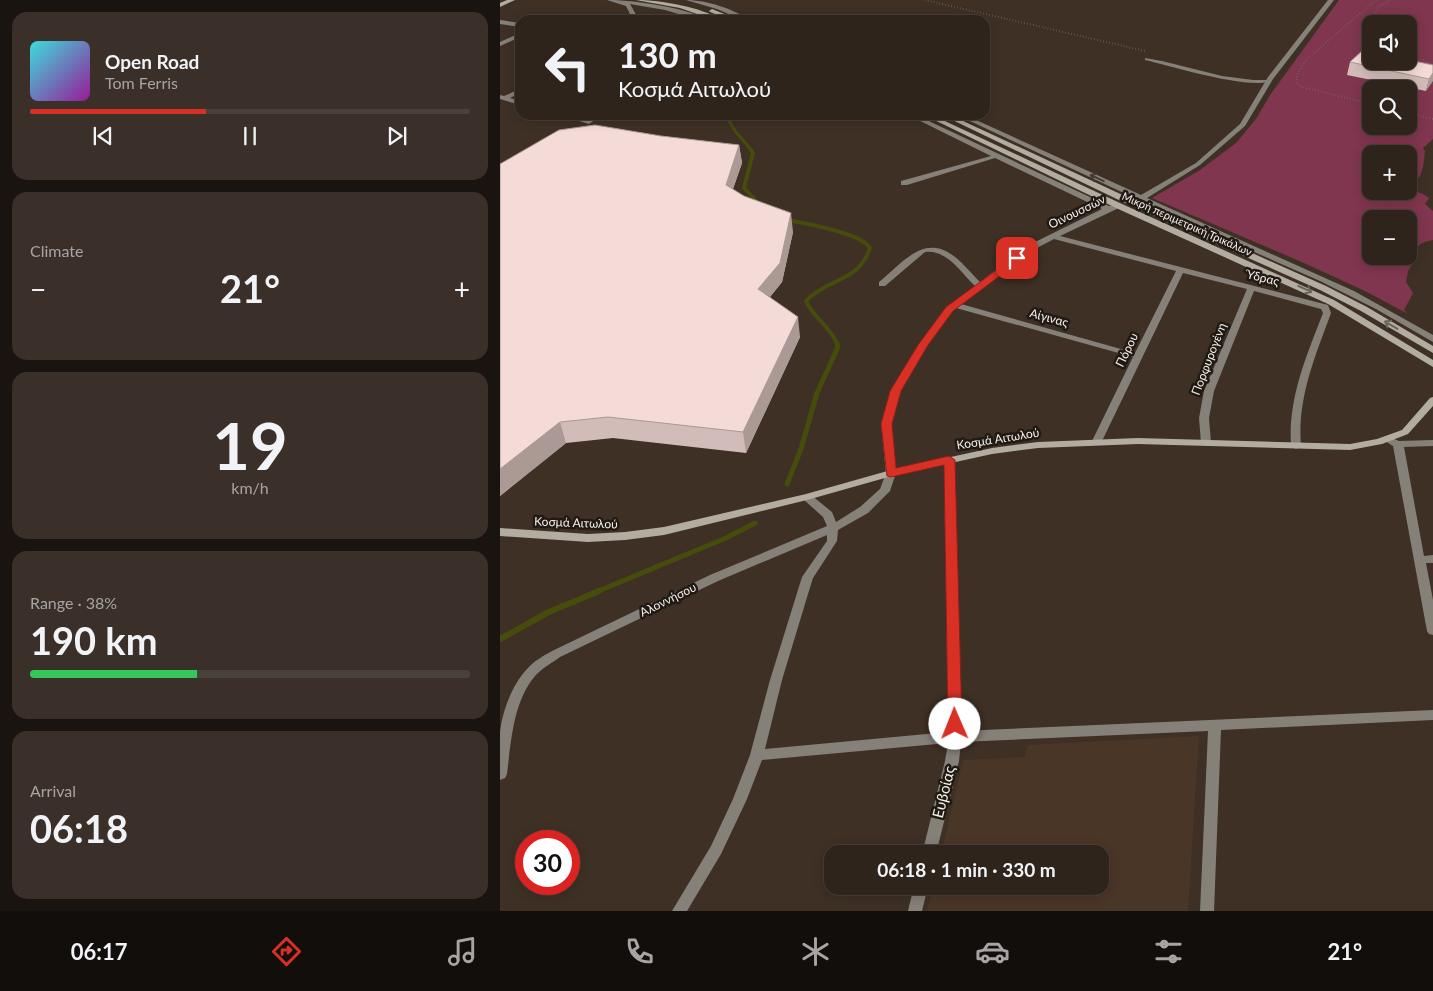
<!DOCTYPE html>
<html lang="en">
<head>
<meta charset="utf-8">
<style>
  :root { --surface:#2e241c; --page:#3a3029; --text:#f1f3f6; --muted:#a7a4a3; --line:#49413b; --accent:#d93025 }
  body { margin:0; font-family:Lato,sans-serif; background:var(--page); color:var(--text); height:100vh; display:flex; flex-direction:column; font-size:19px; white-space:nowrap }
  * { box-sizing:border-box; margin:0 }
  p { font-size:16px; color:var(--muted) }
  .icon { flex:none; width:28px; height:28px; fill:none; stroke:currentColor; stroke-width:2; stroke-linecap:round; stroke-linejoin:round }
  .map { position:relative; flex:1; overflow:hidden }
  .drawer { display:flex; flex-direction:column; gap:12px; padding:12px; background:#19140f; width:500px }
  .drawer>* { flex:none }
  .guide { position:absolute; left:15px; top:15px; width:475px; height:105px; border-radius:15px; box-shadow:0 2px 12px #0003,0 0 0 1px var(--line); background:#2e241c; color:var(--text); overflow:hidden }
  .tools { position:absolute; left:862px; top:15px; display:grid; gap:10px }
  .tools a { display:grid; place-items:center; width:55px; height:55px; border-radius:10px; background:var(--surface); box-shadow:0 2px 12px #0003,0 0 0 1px var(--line); font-size:25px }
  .speed { position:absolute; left:15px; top:830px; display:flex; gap:10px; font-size:25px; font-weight:700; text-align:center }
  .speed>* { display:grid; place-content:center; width:65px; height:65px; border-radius:50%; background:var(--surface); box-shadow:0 2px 12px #0003,0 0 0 1px var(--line); line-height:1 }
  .speed .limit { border:8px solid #d22; background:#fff; color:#111 }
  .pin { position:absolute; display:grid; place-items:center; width:42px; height:42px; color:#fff; margin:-21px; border-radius:10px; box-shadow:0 2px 8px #0006 }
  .me { position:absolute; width:55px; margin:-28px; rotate:359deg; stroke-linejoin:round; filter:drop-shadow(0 0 4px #0008) }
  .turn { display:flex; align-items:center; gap:18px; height:105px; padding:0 20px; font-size:22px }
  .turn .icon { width:65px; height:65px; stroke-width:2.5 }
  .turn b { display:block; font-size:35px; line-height:42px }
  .big { font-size:38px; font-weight:700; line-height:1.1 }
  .drawer .tile { flex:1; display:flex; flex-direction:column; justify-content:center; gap:8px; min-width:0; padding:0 18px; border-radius:15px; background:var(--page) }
  .drawer .dial { align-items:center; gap:0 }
  .dial b { font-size:65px; line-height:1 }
  .song { display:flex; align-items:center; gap:15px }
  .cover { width:60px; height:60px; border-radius:8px; background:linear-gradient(135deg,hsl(180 70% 55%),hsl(300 70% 35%)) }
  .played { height:5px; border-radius:2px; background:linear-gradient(90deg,var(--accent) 40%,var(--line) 40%) }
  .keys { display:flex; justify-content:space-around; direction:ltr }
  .heat { display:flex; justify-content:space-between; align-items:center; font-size:28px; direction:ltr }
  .charge { height:8px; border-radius:4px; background:linear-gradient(90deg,#34c759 38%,var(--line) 0) }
  .trip { position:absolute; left:324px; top:845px; width:285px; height:50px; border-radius:15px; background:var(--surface); box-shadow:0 2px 12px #0003,0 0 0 1px var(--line); font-weight:700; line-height:50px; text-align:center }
  .menu { display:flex; height:80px; justify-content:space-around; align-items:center; background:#120e0b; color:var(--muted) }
  .menu .icon { width:35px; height:35px }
  .menu .active { color:var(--accent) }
  .menu b { font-size:22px; color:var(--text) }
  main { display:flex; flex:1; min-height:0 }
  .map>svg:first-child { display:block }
</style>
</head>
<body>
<main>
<section class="drawer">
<div class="tile">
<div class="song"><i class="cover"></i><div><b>Open Road</b><p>Tom Ferris</p></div></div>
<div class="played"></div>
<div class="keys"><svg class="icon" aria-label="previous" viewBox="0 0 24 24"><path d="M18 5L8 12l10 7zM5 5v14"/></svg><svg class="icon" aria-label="pause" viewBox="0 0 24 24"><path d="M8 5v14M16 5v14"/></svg><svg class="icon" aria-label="next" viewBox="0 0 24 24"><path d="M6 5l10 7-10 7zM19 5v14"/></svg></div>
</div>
<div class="tile"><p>Climate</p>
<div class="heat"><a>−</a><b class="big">21°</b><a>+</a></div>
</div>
<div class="tile dial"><b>19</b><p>km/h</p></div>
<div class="tile"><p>Range · 38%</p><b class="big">190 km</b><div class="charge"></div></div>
<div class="tile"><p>Arrival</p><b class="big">06:18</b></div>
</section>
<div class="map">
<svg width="933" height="911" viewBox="0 0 933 911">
  <rect width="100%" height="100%" fill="#3e3025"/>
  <polygon fill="#4a3627" points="699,736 688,911 427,911 433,886 600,886 600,854 441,854 463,760 525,757 528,745"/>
  <path fill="#7f364e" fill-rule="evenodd" d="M839,0h94v139l-10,9 2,3c-1,8 -1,17 -5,25 -3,4 -7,7 -10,13l13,5 6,4 -4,6 8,7v29c-13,2 -21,8 -19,22l-6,9 -2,11 7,11 -9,17 4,4 -41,-22 -63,-29 -152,-65 48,-28 36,-27 20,-24 14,-24zM871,24h38v37h-38zM871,89h38v37h-38zM871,154h38v37h-38zM871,219h38v37h-38z"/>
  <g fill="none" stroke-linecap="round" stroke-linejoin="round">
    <g stroke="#464d0b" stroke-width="3">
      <polyline points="183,20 184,16"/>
      <path d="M227,115c6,18 14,21 25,36"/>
    </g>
    <g stroke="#464d0b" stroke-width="4">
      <polyline points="251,150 253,153 244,188 260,205"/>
      <path d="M285,219c19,5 75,13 85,29 -11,34 -42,30 -64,53 7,17 25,26 31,43"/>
    </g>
    <g stroke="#464d0b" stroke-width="5">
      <polyline points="287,484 301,449 317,393 338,347 337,343"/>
      <polyline points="96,592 226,538 255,523"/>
    </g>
    <polyline stroke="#464d0b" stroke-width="6" points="0,639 49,612 99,591"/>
    <g stroke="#7e7269" stroke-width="2" stroke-dasharray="0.5 2.5" stroke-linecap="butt">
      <polyline points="425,0 645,51"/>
      <polyline points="879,24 876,12 877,7 891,0"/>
      <polyline points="909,55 933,64"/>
      <path d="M871,104l-69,-17 -5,-3c-2,-10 5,-17 10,-25l69,-59"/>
      <polyline points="909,113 933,119"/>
    </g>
    <path fill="#858179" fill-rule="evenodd" d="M645,58l17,3 60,15 31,4h15l2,1c-21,9 -99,-15 -125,-21z"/>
    <g fill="#858179" fill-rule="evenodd">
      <path d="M107,0c26,0 78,7 101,20h-9l-34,-10 -35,-6 9,16h-6l-7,-14z"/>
      <path d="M186,0c21,0 47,9 64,20h-8l-25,-11z"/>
      <polygon points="828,0 834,0 773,79 745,126 700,165 647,198 854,291 933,335 933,342 876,309 820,281 675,217 457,115 465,115 641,195 696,163 740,124 768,77"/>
      <polygon points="0,20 20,23 20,27 0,24"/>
      <polygon points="20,33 20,37 0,46 0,42"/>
      <polygon points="20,89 20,93 10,98 20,101 20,105 0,99 0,95 4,96"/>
      <polygon points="60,115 70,115 88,120 95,115 102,115 89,124"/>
      <path d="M408,115h8l193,91 10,-2 4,2 -63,30 268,69 3,8c-16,44 -34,85 -30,133l-5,3 -5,-3c-3,-48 15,-89 32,-133l-2,-4 -67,-18 -40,100 -5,27 2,25 -5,3 -5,-3 -2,-25 5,-27 43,-102 -64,-16 -81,168 -5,3 -5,-3 41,-84 -177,-49 -3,3 -26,35 -26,45 -10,33 5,49 -6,18 -22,22 -30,17 -1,11 -24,37 -5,16 -26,86 -17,69 183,-17 -4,-272 1,-2h8l1,2 7,271 472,-21v10l-212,10 -7,181h-14l8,-180 -247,11 -2,19 -23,93h-14l23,-93 3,-18 -186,17 -15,39 -26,55 -34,57h-15l39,-65 22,-47 17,-44 20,-75 32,-103 25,-36v-6l-109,46 -158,76c-8,6 -18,11 -25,19 -22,26 -24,66 -28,98l-2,4 -5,2c0,-16 0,-32 0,-47 2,-21 12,-48 27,-64 7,-8 16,-13 25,-18l158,-76 117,-49 -4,-9 -20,-18 -1,-2 1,-2h8l21,17 4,10 24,-15 20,-18 6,-16 -5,-49 10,-33 28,-46 28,-38 28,-21c-14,-13 -28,-37 -50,-34l-40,34h-6v-4c24,-19 45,-50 76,-25 9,7 17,17 25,25l47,-36 75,-37 -107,-51 -88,27h-6v-4l90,-25zM554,239l122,32 -41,82 -174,-49 72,-54z"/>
      <polygon points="887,436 899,441 933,440 933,446 904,447 924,556 933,555 933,563 926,563 933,600 933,635 929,634 927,631 893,446 882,439"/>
      <polygon points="414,886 428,886 422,911 408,911"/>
    </g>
    <g fill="#b2ada0" fill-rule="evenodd">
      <polygon points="7,0 15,0 0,7 0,3"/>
      <path d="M136,0c25,0 65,7 86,20h-8l-34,-12z"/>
      <polygon points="212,9 237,19 238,20 230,20 210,12 209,11"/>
      <polygon points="424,115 432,115 622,204 834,300 933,360 933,367 828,304 616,208"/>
      <polygon points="442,115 450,115 629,198 826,286 867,307 933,346 933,353 861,311 820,290 623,202"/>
      <polygon points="933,397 933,406 908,434 882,444 850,450 638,444 538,448 492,454 392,476 307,500 164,535 125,540 88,542 0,536 0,528 88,534 125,532 164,527 306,494 391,470 492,448 538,442 638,438 850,444 877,439 902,430 930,398"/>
    </g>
  </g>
  <g fill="#d2bcb9">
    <polygon points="850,62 933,65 926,91 847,75"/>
    <polygon points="161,136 239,145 242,163 233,189 293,232 282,282 270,297 300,337 246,453 113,438 66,443 0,496 0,164"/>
  </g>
  <g fill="#ab9996">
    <polygon points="933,73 933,81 926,91 929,79"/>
    <polygon points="239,145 242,163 228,203 226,185"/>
    <polygon points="291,213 293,232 282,282 261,308 258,289"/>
    <polygon points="298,317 300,337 246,453 243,432"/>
    <polygon points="60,422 66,443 0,496 0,469"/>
  </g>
  <g fill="#f4dbd7" stroke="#ab9996">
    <polygon points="863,50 871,52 871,61 909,61 909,60 933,65 933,73 929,79 850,62"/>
    <polygon points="95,125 161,136 239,145 226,185 244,196 291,213 280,263 258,289 298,317 243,432 108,417 60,422 0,469 0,164 59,130"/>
  </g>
  <defs><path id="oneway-shaft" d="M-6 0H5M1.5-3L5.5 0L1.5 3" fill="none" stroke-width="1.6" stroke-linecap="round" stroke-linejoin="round" transform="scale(1.25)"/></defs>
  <use stroke="#433e38" href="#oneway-shaft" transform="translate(597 178) rotate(-155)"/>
  <g stroke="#69645a">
    <use href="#oneway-shaft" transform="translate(805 289) rotate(25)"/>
    <use href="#oneway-shaft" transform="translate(891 325) rotate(-149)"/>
  </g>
  <polygon fill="#d93025" stroke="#8d1f18" points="517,255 521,256 521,260 453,311 428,345 401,391 392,424 396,468 449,456 455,460 462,724 460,728 455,729 450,728 448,724 444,465 391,477 387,476 381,424 390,391 418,345 446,307"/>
  <g text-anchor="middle" stroke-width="5" stroke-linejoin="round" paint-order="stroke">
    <g font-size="11" fill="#f9f0e9" stroke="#201a15">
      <text transform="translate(687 224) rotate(24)" y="4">Μικρή περιμετρική Τρικάλων</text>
    </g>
    <g font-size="12" fill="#f9f0e9" stroke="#201a15">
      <text transform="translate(577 212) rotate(-26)" y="4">Οινουσσών</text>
      <text transform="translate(763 278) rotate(14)" y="4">Ύδρας</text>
      <text transform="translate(549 318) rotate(15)" y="4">Αίγινας</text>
      <text transform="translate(627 350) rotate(-64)" y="4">Πόρου</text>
      <text transform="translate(709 359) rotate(-69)" y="4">Πορφυρογένη</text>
      <text transform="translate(498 439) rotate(-9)" y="4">Κοσμά Αιτωλού</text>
      <text transform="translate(76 523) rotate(2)" y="4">Κοσμά Αιτωλού</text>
      <text transform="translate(168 600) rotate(-26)" y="4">Αλοννήσου</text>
    </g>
    <g font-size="15" fill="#f9f0e9" stroke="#201a15">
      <text transform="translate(444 792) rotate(-76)" y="5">Ευβοίας</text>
    </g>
  </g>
</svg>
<div class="tools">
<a><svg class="icon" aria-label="sound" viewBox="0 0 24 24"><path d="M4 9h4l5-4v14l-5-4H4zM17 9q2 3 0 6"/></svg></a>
<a><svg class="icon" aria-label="search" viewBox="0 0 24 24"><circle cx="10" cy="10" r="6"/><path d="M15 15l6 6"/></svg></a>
<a>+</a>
<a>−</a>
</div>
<div class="speed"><div class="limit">30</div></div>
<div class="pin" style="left:517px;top:258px;background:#d93025"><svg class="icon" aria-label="arrive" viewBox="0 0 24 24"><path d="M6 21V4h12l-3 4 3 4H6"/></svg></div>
<svg class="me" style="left:455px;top:724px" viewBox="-20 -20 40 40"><circle r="19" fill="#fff"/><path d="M0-13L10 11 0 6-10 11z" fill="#d93025"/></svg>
<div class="trip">06:18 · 1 min · 330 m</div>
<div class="guide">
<div class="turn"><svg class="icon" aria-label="left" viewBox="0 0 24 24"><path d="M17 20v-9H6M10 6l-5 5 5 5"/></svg><div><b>130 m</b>Κοσμά Αιτωλού</div></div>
</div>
</div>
</main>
<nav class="menu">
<b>06:17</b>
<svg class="icon active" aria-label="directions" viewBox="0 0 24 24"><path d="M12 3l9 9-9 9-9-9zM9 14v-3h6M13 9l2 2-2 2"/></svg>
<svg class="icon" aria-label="music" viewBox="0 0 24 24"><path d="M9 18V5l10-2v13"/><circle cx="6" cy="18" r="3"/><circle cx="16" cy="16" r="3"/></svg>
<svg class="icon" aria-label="phone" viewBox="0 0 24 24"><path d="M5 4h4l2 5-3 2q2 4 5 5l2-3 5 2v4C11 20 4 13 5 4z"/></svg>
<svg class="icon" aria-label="climate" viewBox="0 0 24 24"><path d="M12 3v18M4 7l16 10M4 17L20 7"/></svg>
<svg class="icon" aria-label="car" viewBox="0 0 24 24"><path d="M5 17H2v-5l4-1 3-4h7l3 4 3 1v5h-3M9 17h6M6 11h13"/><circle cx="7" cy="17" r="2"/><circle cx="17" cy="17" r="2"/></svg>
<svg class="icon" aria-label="filters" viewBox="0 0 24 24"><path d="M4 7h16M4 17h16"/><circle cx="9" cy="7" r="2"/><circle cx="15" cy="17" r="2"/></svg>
<b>21°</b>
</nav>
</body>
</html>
